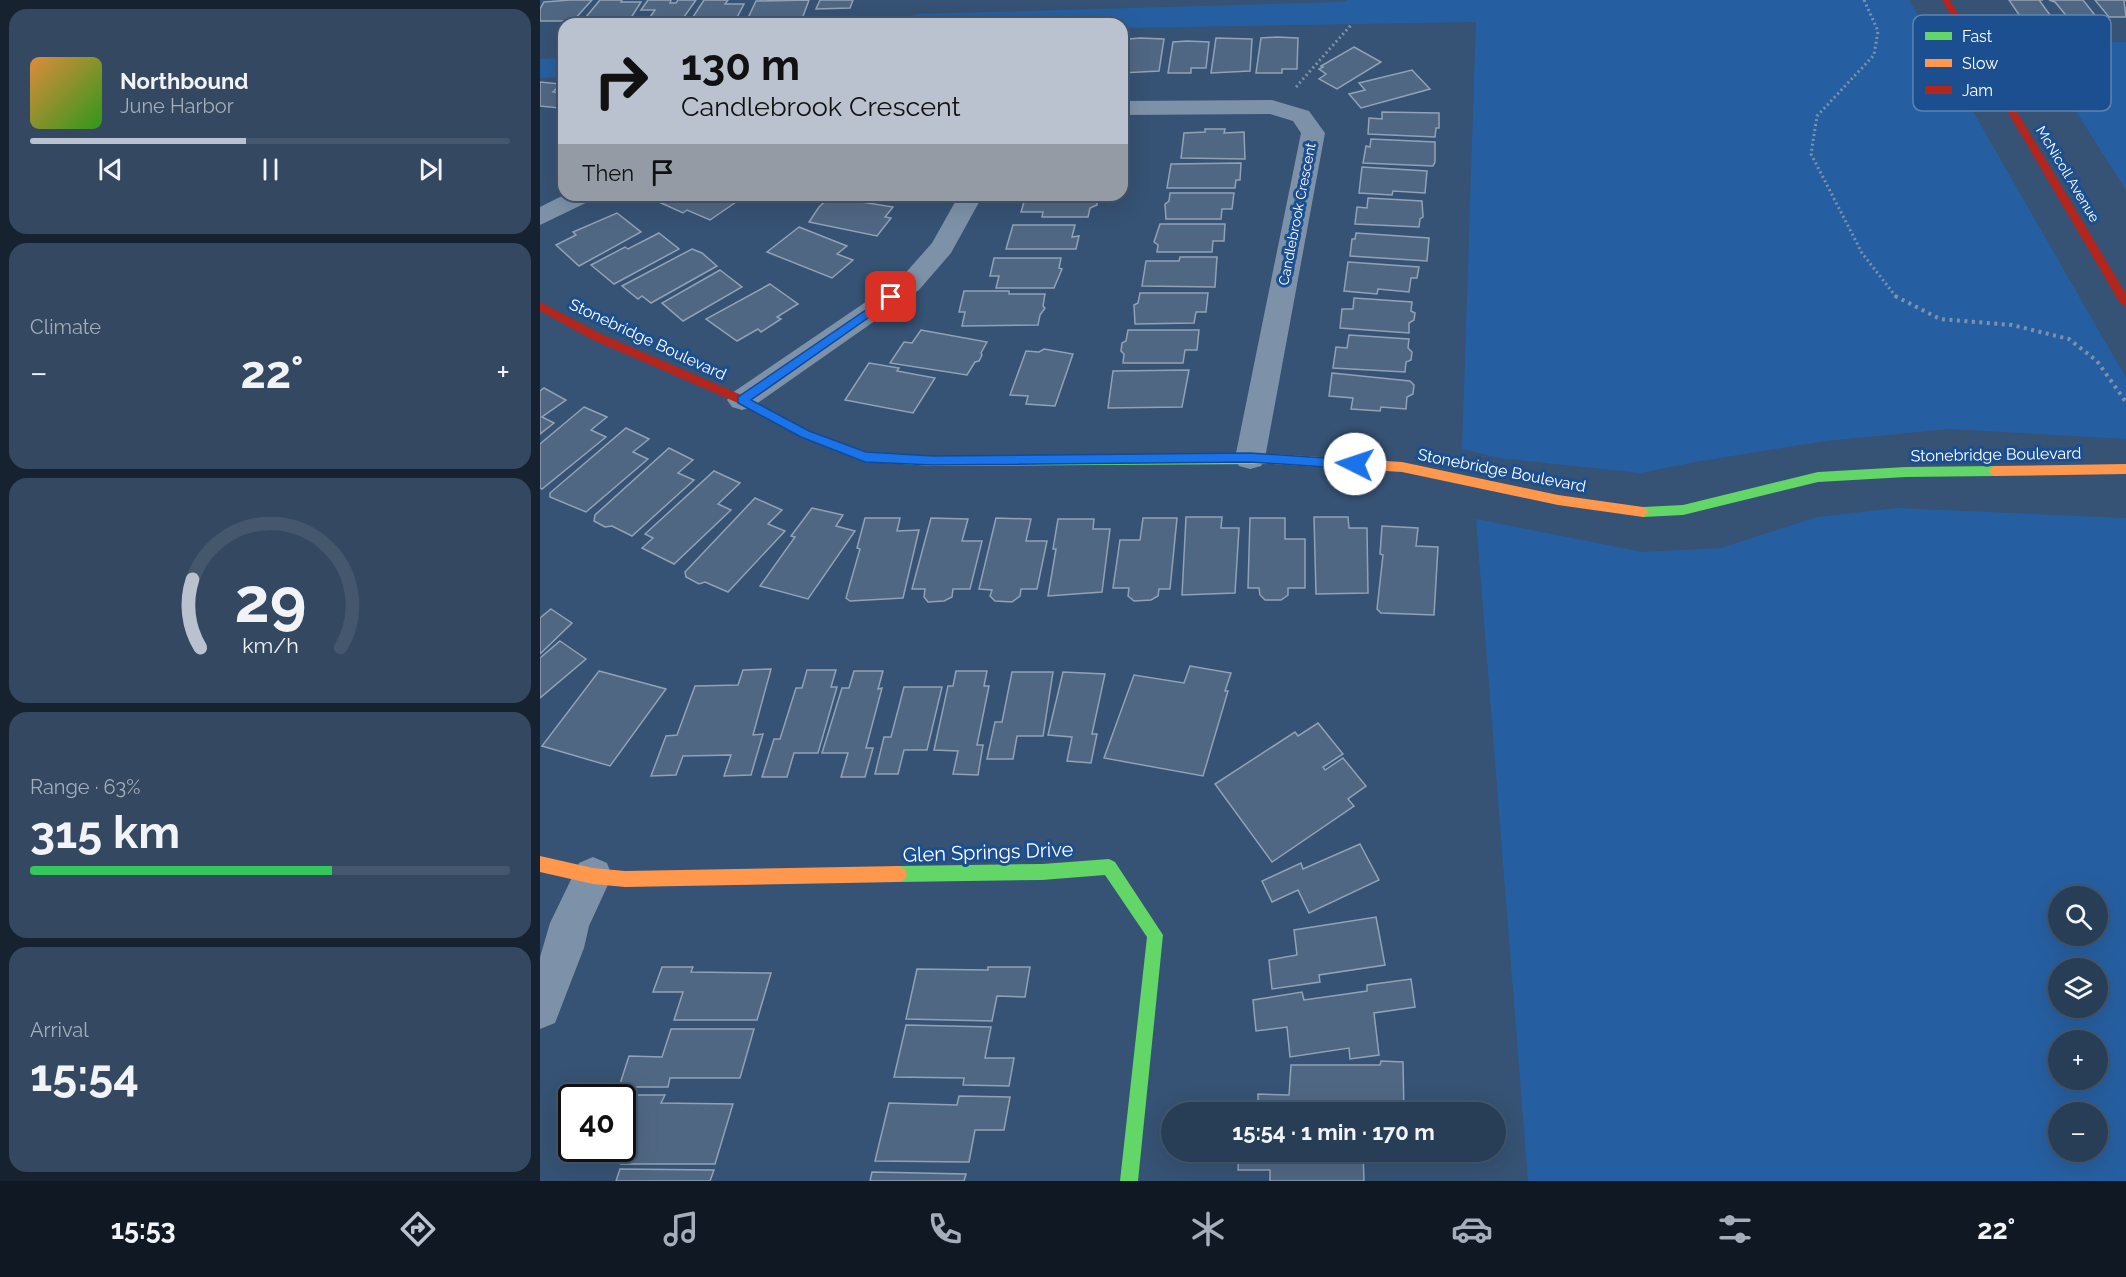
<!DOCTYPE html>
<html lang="en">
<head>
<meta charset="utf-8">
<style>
  :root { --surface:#283e57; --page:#344961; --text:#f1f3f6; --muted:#a5aeba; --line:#44576d; --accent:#b9c2ce }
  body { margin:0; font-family:Raleway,sans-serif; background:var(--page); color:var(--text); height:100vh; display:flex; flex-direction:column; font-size:22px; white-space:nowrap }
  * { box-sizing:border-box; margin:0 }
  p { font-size:20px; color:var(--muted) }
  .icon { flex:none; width:33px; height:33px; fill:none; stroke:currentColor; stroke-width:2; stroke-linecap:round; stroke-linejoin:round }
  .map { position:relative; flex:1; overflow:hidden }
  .side { display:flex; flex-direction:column; gap:9px; padding:9px; background:#162230; width:540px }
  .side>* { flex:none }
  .top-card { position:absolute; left:18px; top:18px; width:570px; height:183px; border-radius:18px; box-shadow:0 6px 24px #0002,0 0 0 2px var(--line); background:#b9c2ce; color:#111; overflow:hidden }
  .fabs { position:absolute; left:1508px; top:886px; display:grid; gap:12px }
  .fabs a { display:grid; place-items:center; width:60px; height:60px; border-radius:50%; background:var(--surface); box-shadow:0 6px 24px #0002,0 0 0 2px var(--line); font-size:30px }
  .speed { position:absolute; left:18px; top:1084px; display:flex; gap:12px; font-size:30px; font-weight:700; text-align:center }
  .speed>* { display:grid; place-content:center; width:78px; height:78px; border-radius:50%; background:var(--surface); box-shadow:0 6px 24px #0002,0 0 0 2px var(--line); line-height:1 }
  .speed .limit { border:3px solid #111; border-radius:9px; background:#fff; color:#111 }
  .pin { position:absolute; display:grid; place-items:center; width:51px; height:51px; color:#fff; margin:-26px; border-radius:12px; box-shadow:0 3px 9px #0006 }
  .me { position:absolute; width:66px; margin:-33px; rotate:274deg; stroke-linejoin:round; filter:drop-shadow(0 0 4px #0008) }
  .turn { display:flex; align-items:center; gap:21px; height:126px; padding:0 24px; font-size:27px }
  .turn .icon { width:78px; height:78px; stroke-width:2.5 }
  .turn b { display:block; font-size:42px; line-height:51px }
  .then { display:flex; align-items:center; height:57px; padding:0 24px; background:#0003; gap:12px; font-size:22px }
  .big { font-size:45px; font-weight:700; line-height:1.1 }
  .side .card { flex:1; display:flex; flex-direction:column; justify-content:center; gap:9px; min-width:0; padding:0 21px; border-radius:18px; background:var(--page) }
  .side .dial { align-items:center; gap:0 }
  .dial svg { height:156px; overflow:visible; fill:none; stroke:var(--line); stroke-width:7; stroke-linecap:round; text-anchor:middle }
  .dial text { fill:var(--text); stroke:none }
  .song { display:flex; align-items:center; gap:18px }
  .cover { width:72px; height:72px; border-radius:9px; background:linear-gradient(135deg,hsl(30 70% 55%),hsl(110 70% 35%)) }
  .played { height:6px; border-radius:3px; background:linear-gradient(90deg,var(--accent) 45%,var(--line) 45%) }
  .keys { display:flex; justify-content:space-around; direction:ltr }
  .heat { display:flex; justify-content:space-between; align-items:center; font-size:33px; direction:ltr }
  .charge { height:9px; border-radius:4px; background:linear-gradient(90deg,#34c759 63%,var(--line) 0) }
  .trip { position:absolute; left:621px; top:1102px; width:345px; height:60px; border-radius:30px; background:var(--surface); box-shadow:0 6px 24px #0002,0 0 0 2px var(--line); font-weight:700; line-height:60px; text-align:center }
  .tabs { display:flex; height:96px; justify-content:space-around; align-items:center; background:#101923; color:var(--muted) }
  .tabs .icon { width:42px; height:42px }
  .tabs .current { color:var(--accent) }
  .tabs b { font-size:27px; color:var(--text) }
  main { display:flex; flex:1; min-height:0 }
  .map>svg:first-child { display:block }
</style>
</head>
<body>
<main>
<section class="side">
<div class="card">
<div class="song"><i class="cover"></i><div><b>Northbound</b><p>June Harbor</p></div></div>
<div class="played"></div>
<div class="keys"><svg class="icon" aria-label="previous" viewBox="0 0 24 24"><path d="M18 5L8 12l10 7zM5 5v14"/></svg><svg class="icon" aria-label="pause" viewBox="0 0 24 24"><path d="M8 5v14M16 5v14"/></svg><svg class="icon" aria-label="next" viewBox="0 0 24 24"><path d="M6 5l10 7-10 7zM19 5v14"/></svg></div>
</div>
<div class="card"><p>Climate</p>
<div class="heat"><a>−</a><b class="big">22°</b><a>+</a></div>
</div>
<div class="card dial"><svg viewBox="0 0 100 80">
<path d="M14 69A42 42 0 1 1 86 69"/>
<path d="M14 69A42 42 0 0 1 10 34" stroke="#b9c2ce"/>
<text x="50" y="56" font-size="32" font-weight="700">29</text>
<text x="50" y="72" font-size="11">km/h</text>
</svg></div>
<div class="card"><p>Range · 63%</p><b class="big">315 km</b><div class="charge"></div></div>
<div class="card"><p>Arrival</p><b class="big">15:54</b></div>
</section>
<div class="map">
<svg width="1586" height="1181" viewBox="0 0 1586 1181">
  <rect width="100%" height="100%" fill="#365274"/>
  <g fill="#265fa1" fill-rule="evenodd">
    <polygon points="807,0 1369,0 1586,378 1586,439 1410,429 1285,441 1155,462 1101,473 959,458 922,449 936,22 582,28 582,24 347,24 376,14 802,2"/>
    <polygon points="1492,42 1586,42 1586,190"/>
    <polygon points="24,58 24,77 0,78 0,59"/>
    <path d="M1357,508l229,10v663h-598l-52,-662 167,33 78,-4 96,-31zM1518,897h39v39h-39zM1518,969h39v39h-39zM1518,1041h39v39h-39zM1518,1113h39v39h-39z"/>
  </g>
  <g fill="#506783" stroke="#92a2b6" stroke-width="1.5">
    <polygon points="30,0 52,0 33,21 0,21 0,9 4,2"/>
    <polygon points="60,0 82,0 81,2 101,2 89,21 41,23"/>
    <polygon points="108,0 131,0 130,3 136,3 138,0 156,0 139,24 105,24 115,10 101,10"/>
    <polygon points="164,0 188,0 185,4 204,4 194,23 149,23"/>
    <polygon points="269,0 262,19 240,20 238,24 222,24 224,20 207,20 216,1"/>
    <polygon points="280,0 313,0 310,8 276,9"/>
    <polygon points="1469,0 1503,0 1499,0 1513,19 1482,19"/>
    <polygon points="1509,0 1543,0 1558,19 1529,19 1515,2"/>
    <polygon points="1555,0 1586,0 1584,1 1586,17 1569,17"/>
    <polygon points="737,37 758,38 757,69 742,69 742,73 716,73 721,38"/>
    <polygon points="600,38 624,39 619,71 582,73 589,39"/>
    <polygon points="676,38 712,39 710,71 671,73"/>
    <polygon points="647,41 669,42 666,68 651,68 651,73 628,73 633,42"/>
    <polygon points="814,47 841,62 797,89 779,79 786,74 779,69 783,67 781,66"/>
    <polygon points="872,70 890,89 821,108 809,94 825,90 819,83"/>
    <polygon points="0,82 21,84 13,92 24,93 24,103 19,108 0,106"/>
    <polygon points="842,112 899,113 899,128 896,128 895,137 828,134 829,118 842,119"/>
    <polygon points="665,129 685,129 684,133 704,132 705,159 641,158 644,133 665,132"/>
    <polygon points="831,139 895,142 895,162 893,166 823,163 826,146 830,147"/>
    <polygon points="701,163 700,180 696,180 695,188 627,188 631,164"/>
    <polygon points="822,167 887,171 885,193 853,191 852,195 819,193"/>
    <polygon points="630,193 694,193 692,209 682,209 681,219 626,219 625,204 629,201"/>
    <polygon points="129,195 187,195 199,200 170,220 147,210 143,213 119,202"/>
    <polygon points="312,195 361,195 356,202"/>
    <polygon points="486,195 554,196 557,198 557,205 550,208 548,217 502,217 503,212 481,212"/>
    <polygon points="290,197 353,207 345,217 351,218 337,236 269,222 279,207"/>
    <polygon points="828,198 882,201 883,217 880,219 879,227 815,224 817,207 827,208"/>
    <polygon points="77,213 101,232 39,266 16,245 36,235 33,232"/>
    <polygon points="620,224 685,224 684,241 673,241 672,252 617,252 618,245 614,242"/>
    <polygon points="473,225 535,225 532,237 539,236 536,249 466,249"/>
    <polygon points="259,227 307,246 297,254 313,260 292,278 227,252"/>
    <polygon points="119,233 139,249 74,284 51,265 85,247 88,249"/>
    <polygon points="816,233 889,238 887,261 810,256 812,239 815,239"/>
    <polygon points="152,249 162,253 177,266 111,303 102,296 98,299 82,286"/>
    <polygon points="640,257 677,257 675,287 602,286 606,261 639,261"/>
    <polygon points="454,258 521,258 519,268 522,269 514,288 456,288 459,276 450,276"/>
    <polygon points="808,262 879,267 877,278 871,278 869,292 838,289 837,294 804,291"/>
    <polygon points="180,270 202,287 143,321 122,303"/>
    <polygon points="230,284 258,304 237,317 241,319 221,332 218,329 197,341 166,319"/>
    <polygon points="424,291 469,291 469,294 505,294 503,306 505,308 500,315 498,325 422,326 425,312 419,312"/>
    <polygon points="600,293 668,293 666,312 656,312 654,323 595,324 594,305 598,303"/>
    <polygon points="814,298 872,302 871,311 875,313 874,320 869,323 869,333 800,328 802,309 813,309"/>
    <polygon points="381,330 447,342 441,353 442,355 439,361 435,362 427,375 350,363 364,342 372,343"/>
    <polygon points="588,330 659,330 657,350 645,350 643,363 583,363 584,354 581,351 582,343 586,341"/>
    <polygon points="809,335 869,339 868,348 872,352 871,360 866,362 865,372 793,368 796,347 807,348"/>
    <polygon points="504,349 533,354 515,406 486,404 488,396 470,395 486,351 499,352"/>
    <polygon points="329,363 359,368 357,371 395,378 373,413 305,400"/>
    <polygon points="649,370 642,407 568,408 573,371"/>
    <polygon points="792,373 870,381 874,385 873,394 867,397 866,409 841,407 840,411 811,409 813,398 789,396"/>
    <polygon points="4,388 26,400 2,417 14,423 0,434 0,391"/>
    <polygon points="44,407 67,417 51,430 66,437 2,489 0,488 0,444"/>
    <polygon points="86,428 109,439 93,452 108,459 46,512 10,497 10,493"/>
    <polygon points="129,448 153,460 138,473 154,480 92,536 72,526 65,527 54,521 55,515"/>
    <polygon points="174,471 200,483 178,504 191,510 134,564 102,548 113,538 105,534"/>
    <polygon points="215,498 242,510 228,524 245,531 188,592 165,582 159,584 146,577 145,572"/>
    <polygon points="272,508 303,515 296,526 315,531 268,599 220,586 255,537 251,536"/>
    <polygon points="646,517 682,517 681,528 699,528 695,593 642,595"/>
    <polygon points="774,517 808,517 809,528 827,528 828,593 776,594"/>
    <polygon points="325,518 360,518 357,531 379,530 363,598 310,601 306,598 320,549 317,548"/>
    <polygon points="391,518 428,519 422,541 442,541 430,589 413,589 412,597 404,601 388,602 384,597 385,589 372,589"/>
    <polygon points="456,518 491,519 486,541 507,541 497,589 481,589 480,596 472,602 455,601 450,596 452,590 439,589"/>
    <polygon points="603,518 637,518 630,589 619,589 618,596 611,600 594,601 588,596 589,588 573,588 580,540 600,540"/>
    <polygon points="710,518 745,518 745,539 765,539 765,588 748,588 748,595 741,600 725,600 720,595 719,588 708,588"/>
    <polygon points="518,519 554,519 553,529 570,529 562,592 508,596 516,549 513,549"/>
    <polygon points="842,526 878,528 876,546 898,547 894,615 841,613 837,609 843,555 840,554"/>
    <polygon points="11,609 32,623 0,654 0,618"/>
    <polygon points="20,641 46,659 0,698 0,658"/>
    <polygon points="650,666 691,673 685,691 688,691 663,776 564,758 594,675 644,683"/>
    <polygon points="231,669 213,735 223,734 211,775 184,776 191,755 143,756 136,775 111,776 126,736 137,735 155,686 198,685 203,670"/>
    <polygon points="267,670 296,670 291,687 297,687 278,753 254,753 247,777 222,777 234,739 240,739 256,688 262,688"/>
    <polygon points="59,671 126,689 70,766 2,746"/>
    <polygon points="314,671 343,671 338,689 342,688 326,748 333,748 325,777 301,777 308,753 282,753 302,688 309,688"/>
    <polygon points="416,671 447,671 444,686 449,686 437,745 443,745 438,775 413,774 418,751 394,750 408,686 413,686"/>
    <polygon points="472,672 513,672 503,736 477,736 473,759 447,759 455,722 462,722"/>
    <polygon points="523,672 565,674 552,734 557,734 551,763 527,761 532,737 508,735"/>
    <polygon points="364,687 402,687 387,750 364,750 358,774 335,774 344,737 351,737"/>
    <polygon points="778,723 803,754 783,767 785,770 803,758 826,786 808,799 814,806 732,862 675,784 755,732 758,736"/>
    <polygon points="820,844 839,880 769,913 758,890 732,902 722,881 761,863 763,869"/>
    <polygon points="836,917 845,965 779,975 780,982 732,989 729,960 757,955 754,930"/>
    <polygon points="122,967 153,967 151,972 231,973 217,1020 134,1020 143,992 113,992"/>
    <polygon points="448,967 490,967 485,997 457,996 452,1021 366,1019 377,969 448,970"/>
    <polygon points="871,979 875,1007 834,1013 839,1055 810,1059 809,1048 750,1057 747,1027 716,1031 713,1000 762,992 764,1000 827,991 827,985"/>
    <polygon points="366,1025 451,1027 445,1058 474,1058 469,1086 423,1085 424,1078 354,1077"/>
    <polygon points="131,1029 214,1029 200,1078 130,1078 128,1087 79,1087 89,1056 122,1057"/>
    <polygon points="841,1061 863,1062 864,1113 718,1113 718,1094 749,1095 751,1065 840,1065"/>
    <polygon points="75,1095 125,1095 121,1103 193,1104 175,1164 81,1164 93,1129 82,1129 82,1098 74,1098"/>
    <polygon points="419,1096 470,1097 464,1130 435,1130 429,1162 335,1161 349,1103 417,1105"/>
    <polygon points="699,1152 823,1152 824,1181 730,1181 730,1170 698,1170"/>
    <polygon points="80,1169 174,1170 170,1181 76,1181"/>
    <polygon points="332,1172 426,1174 424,1181 330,1181"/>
  </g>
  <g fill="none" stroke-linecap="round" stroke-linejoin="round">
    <g stroke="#7d92a8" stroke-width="3" stroke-dasharray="2 3" stroke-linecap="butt">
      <polyline points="1324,0 1338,31 1334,55 1277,116 1271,154 1322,253 1357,298"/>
      <polyline points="756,87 811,25"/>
    </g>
    <polyline stroke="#7d92a8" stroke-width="4" stroke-dasharray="3 4.5" stroke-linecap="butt" points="1355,296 1400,319 1472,325 1529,339 1557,361 1586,402"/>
    <g fill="#7d92a8" fill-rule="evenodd">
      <polygon points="732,100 769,111 785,133 725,458 721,466 710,469 699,466 695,458 761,133 753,121 730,114 582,115 582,101"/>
      <polygon points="24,195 55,195 52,200 0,225 0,207"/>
      <polygon points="419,195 443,195 411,253 379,290 212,407 202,410 192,407 187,400 192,393 361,278 392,243"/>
      <polygon points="53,857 67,863 72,876 49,926 44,948 15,1023 0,1029 0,957 10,923 39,863"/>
    </g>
    <g fill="#63d668" fill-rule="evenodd">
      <polygon points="330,452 393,456 732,454 738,459 732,464 393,466 330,462 324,457"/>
      <polygon points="1454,466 1460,471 1454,476 1366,477 1278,482 1143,515 1103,517 1097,512 1103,507 1143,505 1278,472 1366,467"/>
      <polygon points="569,859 575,862 623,935 598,1181 580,1181 607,937 565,875 502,880 359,882 353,879 351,874 353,869 359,866 502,864"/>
    </g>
    <g fill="#ff974d" fill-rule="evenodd">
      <polygon points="732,454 862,462 1018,495 1103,507 1109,512 1103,517 1018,505 862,472 732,464 726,459"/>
      <polygon points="1586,464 1586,474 1454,476 1448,471 1454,466"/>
      <polygon points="0,856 53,868 85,871 359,866 365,869 367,874 365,879 359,882 85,887 53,884 0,872"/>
    </g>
    <g fill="#b3261e" fill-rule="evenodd">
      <polygon points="1402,0 1410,0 1586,294 1586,307 1580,303"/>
      <polygon points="0,302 61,334 206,397 269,431 334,454 336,457 330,462 261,437 198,403 53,340 0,311"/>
    </g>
  </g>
  <polygon fill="#1a73e8" stroke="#114b97" stroke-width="1.5" points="351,293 357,297 355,299 211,400 269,431 326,452 393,456 710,453 815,460 821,464 815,469 710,462 393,465 325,462 261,437 198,403 198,397"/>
  <g text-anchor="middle" stroke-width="6" stroke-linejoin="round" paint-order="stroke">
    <g font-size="14" fill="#fff" stroke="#1b4f8f">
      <text transform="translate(1528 174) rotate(59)" y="5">McNicoll Avenue</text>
      <text transform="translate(757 214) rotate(-79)" y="5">Candlebrook Crescent</text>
    </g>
    <g font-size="16" fill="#fff" stroke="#1b4f8f">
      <text transform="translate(108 339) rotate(25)" y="6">Stonebridge Boulevard</text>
      <text transform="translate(1456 454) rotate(-1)" y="6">Stonebridge Boulevard</text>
      <text transform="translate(962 470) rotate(11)" y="6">Stonebridge Boulevard</text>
    </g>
    <g font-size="20" fill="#fff" stroke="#1b4f8f">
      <text transform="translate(448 852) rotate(-2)" y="7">Glen Springs Drive</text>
    </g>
  </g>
  <rect x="1373" y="15" width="198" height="96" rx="9" fill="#1b4f8f" stroke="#5f84b1" stroke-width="1.5"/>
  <rect x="1385" y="32" width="27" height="8" fill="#63d668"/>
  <rect x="1385" y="59" width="27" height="8" fill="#ff974d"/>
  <rect x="1385" y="86" width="27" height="8" fill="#b3261e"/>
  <g font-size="16" fill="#fff">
    <text x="1422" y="42">Fast</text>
    <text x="1422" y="69">Slow</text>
    <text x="1422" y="96">Jam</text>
  </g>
</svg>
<div class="fabs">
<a><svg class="icon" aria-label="search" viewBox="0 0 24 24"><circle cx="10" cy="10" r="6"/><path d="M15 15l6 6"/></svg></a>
<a><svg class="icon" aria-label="layers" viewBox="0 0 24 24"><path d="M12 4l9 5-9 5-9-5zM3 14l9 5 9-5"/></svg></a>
<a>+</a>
<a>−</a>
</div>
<div class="speed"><div class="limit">40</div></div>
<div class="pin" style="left:351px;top:297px;background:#d93025"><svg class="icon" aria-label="arrive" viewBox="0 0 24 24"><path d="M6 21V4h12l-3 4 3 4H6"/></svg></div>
<svg class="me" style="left:815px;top:464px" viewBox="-20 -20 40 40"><circle r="19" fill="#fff"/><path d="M0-13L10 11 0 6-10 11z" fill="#1a73e8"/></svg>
<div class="trip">15:54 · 1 min · 170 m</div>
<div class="top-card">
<div class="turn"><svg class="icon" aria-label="right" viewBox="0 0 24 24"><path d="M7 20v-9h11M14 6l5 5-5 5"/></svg><div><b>130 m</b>Candlebrook Crescent</div></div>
<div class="then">Then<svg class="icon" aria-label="arrive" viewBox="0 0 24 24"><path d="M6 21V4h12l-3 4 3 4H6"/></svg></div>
</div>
</div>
</main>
<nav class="tabs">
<b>15:53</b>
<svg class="icon current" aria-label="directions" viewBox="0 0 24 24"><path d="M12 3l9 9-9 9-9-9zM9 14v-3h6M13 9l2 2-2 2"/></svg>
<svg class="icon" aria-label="music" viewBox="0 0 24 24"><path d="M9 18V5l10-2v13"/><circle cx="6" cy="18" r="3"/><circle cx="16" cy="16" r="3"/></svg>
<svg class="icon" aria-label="phone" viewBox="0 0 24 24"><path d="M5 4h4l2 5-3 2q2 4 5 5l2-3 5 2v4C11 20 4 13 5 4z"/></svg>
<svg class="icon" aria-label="climate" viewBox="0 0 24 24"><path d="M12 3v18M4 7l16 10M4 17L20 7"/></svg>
<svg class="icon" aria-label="car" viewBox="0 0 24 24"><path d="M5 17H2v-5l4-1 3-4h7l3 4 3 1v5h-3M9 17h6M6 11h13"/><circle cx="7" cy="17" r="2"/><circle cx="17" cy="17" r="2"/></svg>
<svg class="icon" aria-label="filters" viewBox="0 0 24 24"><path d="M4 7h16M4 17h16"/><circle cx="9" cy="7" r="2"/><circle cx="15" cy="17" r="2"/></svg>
<b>22°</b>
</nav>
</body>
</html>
